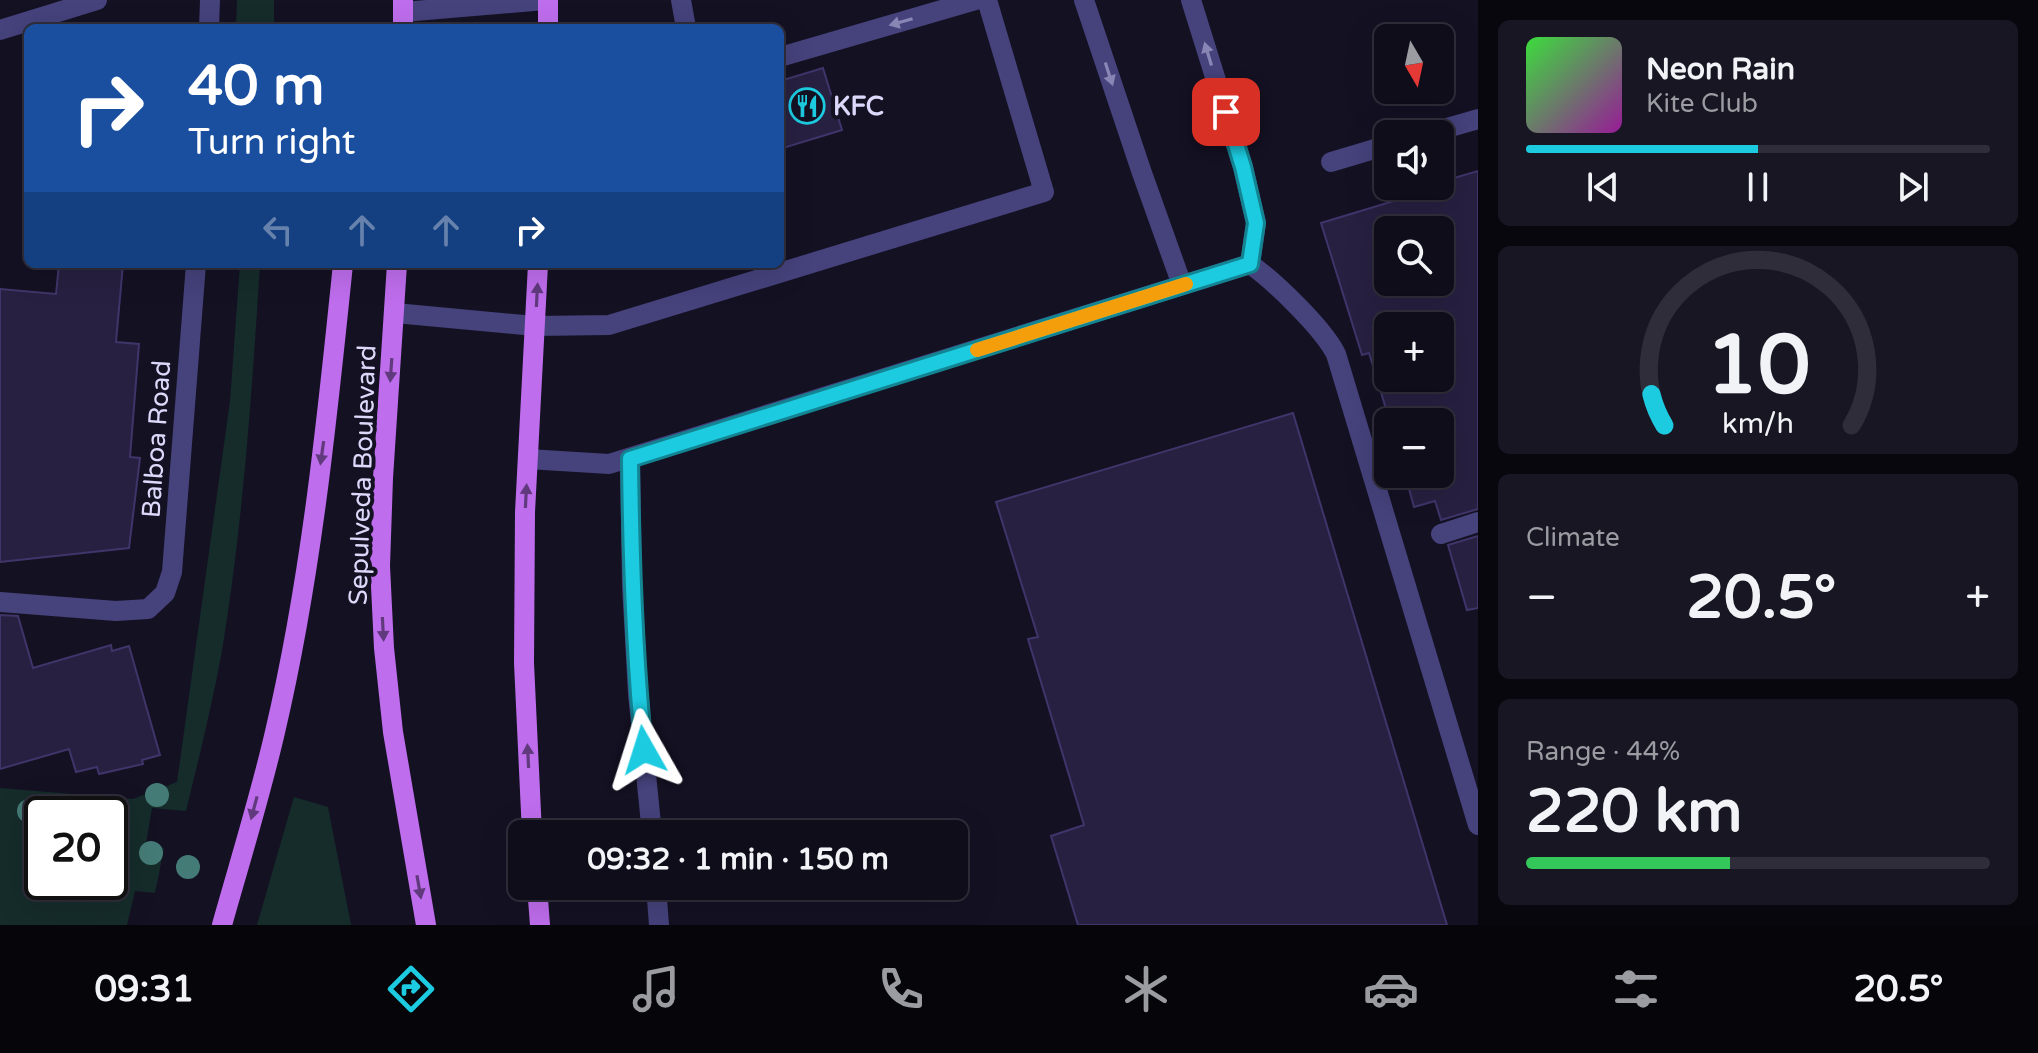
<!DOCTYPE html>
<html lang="en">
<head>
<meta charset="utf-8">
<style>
  :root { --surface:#0f0d1a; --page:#181623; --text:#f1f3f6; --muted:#9b9ca2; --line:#2f2d39; --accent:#1dcbe1 }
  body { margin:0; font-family:"Varela Round",sans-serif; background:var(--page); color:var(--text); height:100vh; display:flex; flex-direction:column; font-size:30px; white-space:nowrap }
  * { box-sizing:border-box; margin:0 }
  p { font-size:26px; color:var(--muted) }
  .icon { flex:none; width:44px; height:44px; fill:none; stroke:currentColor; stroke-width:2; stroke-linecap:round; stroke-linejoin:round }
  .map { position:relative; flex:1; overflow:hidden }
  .panel { display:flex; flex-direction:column; gap:20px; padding:20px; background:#08070e; width:560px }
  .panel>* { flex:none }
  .guide { position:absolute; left:24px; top:24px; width:760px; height:244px; border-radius:12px; box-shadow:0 8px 32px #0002,0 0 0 2px var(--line); background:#1a4fa0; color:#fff; overflow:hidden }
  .needle { width:52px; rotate:171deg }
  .fabs { position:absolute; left:1374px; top:24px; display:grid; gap:16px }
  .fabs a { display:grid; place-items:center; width:80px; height:80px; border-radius:12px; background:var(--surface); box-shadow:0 8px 32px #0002,0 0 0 2px var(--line); font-size:40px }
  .speed { position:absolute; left:24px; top:796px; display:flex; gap:16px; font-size:40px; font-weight:700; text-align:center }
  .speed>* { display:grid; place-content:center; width:104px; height:104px; border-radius:50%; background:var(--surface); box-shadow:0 8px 32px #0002,0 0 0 2px var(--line); line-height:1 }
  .speed .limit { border:4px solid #111; border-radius:12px; background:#fff; color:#111 }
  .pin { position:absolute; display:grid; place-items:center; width:68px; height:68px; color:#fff; margin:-34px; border-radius:16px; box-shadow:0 4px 12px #0006 }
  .me { position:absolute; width:88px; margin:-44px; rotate:354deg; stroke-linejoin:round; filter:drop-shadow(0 0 6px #0008) }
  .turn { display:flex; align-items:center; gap:28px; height:168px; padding:0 32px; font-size:36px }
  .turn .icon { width:104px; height:104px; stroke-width:2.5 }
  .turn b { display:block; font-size:56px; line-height:68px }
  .lanes { display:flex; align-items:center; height:76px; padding:0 32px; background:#0003; justify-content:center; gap:40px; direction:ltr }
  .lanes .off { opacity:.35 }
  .big { font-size:60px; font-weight:700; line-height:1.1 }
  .panel .card { flex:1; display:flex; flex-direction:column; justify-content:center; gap:12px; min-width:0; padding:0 28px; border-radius:12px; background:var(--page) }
  .panel .dial { align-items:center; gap:0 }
  .dial svg { height:208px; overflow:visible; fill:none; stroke:var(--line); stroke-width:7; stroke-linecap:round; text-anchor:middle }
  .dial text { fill:var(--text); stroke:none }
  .song { display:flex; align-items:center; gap:24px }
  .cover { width:96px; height:96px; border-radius:12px; background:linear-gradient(135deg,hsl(120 70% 55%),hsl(300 70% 35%)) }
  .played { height:8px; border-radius:4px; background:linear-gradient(90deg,var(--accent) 50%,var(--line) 50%) }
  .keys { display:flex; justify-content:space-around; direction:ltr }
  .heat { display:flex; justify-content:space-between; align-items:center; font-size:44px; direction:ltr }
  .charge { height:12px; border-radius:6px; background:linear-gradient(90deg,#34c759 44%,var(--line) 0) }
  .trip { position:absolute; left:508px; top:820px; width:460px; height:80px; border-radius:12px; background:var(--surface); box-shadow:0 8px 32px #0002,0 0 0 2px var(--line); font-weight:700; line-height:80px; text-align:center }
  .dock { display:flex; height:128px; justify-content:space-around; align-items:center; background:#06050a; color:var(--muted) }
  .dock .icon { width:56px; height:56px }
  .dock .current { color:var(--accent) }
  .dock b { font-size:36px; color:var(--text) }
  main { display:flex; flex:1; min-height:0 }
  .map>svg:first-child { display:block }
</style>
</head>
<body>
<main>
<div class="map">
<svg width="1478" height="925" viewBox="0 0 1478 925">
  <rect width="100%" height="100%" fill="#141123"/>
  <g fill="#152c2b" fill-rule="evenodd">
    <polygon points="237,0 274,0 274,28 236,28"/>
    <path d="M240,264h20c-8,129 -17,259 -38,387 -10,54 -23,107 -36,160l-34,-3 -6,36 18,4 -9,45 -20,-2 -8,34h-127v-137l133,11 44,-17 53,-381zM42,814h68v68h-68z"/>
    <polygon points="294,797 328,807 351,925 257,925"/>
  </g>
  <g fill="#272041" stroke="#40356a" stroke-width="2" fill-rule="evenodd">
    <polygon points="823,68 842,130 780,149 780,81"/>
    <path d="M1478,171v338l-37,11 -6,-19 -21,6 -9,-33h35v-52h-50l-21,-69 -7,2 -41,-132 119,-36v-5zM1388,230h52v52h-52zM1388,326h52v52h-52z"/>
    <polygon points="59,264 123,264 116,342 139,344 130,457 140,458 129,548 0,562 0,289 56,294"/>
    <polygon points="1293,413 1447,925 1078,925 1051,836 1084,825 1028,639 1038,637 996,502"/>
    <polygon points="1478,536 1478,608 1467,610 1448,545"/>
    <polygon points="0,615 18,616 33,668 111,645 112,651 129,646 160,755 142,760 143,764 99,774 97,767 76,772 69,749 0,769"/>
  </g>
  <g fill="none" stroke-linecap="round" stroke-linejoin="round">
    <g stroke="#45427c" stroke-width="20">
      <polyline points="681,0 686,28"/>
      <polyline points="1084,0 1142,173 1182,285"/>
      <polyline points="1191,0 1243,167 1256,223 1250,264"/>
      <polyline points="780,57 976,0"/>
      <polyline points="395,313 535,326 609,325 1044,192 987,0"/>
      <path d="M528,459l81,5 641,-200c25,18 72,63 86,90l142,471"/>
      <polyline points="630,459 632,585 638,694 652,834"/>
      <polyline points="656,886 659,925"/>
    </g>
    <g stroke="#45427c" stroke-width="20">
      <polyline points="403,12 545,0"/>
      <polyline points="209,28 210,0"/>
      <polyline points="0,30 97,0"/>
      <polyline points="1426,134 1478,119"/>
      <polyline points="1331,162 1388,145"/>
      <polyline points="1441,534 1478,522"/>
      <polyline points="0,602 116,611 148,609 165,593 172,572 196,264"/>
    </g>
    <g stroke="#be6dec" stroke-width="20">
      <polyline points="403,28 403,0"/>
      <polyline points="548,28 548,0"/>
      <polyline points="397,264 383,478 380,566 384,648 393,732 426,925"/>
      <polyline points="532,834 524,663 525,512 538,264"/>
      <polyline points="537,886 540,925"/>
      <path d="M222,925c18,-64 38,-128 53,-193 36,-153 52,-312 68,-468"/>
    </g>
  </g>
  <g fill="#457b76">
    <circle cx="157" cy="795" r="12"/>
    <circle cx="29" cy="811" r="12"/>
    <circle cx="151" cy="853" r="12"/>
    <circle cx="188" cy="867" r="12"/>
  </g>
  <defs><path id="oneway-solid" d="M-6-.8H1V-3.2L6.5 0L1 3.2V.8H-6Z" transform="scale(2)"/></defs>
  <g fill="#8986b5">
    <use href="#oneway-solid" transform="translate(901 22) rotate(164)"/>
    <use href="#oneway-solid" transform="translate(1208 54) rotate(-107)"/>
    <use href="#oneway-solid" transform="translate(1109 74) rotate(72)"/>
  </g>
  <g fill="#603a7d">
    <use href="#oneway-solid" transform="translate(537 295) rotate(-87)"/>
    <use href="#oneway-solid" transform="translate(391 370) rotate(94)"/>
    <use href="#oneway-solid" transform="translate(322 453) rotate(98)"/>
    <use href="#oneway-solid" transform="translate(526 496) rotate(-87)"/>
    <use href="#oneway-solid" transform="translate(383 629) rotate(87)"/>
    <use href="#oneway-solid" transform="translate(528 756) rotate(-93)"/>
    <use href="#oneway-solid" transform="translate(254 808) rotate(105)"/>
    <use href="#oneway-solid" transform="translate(419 887) rotate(80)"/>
  </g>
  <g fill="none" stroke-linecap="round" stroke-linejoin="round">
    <defs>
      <path id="route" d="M644,750c-10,-97 -13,-194 -14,-291l620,-195 6,-41 -13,-56 -17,-55"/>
    </defs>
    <use href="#route" stroke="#138492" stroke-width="20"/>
    <use href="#route" stroke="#1dcbe1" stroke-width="14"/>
    <polyline stroke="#f59e0b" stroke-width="14" points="977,350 1186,284"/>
  </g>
  <defs>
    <symbol id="restaurant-ring" viewBox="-11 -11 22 22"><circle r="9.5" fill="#141123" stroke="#1dcbe1" stroke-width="1.5"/><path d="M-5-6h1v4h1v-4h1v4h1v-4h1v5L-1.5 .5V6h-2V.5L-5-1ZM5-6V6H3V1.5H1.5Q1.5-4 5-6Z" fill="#1dcbe1"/></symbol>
  </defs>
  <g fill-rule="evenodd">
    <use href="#restaurant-ring" x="787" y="86" width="40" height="40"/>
  </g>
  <g text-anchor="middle" stroke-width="8" stroke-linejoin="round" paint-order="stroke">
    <g font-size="26" font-weight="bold" fill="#dcd8fa" stroke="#141123" text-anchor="start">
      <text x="833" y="115">KFC</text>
    </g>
    <g font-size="26" fill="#dcd8fa" stroke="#141123">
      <text transform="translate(156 439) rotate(-86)" y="9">Balboa Road</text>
      <text transform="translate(362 475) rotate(-88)" y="9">Sepulveda Boulevard</text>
    </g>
  </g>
</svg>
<div class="fabs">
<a><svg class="needle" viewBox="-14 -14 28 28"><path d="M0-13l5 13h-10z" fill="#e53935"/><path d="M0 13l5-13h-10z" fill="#9b9ca2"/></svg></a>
<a><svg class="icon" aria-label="sound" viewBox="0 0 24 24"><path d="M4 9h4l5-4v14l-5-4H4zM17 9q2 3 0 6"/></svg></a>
<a><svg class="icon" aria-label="search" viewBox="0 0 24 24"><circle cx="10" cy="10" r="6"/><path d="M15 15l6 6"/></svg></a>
<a>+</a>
<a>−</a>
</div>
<div class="speed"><div class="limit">20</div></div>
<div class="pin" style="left:1226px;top:112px;background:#d93025"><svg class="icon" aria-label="arrive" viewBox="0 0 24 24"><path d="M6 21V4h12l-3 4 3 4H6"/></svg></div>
<svg class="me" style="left:644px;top:750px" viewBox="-20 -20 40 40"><path d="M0-17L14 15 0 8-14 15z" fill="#1dcbe1" stroke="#fff" stroke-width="4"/></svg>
<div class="trip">09:32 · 1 min · 150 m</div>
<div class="guide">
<div class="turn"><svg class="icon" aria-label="right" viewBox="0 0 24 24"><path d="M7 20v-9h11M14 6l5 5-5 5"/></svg><div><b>40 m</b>Turn right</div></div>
<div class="lanes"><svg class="icon off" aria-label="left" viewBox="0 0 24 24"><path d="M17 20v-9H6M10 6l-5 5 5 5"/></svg><svg class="icon off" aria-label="ahead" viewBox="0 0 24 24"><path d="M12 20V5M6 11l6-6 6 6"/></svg><svg class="icon off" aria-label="ahead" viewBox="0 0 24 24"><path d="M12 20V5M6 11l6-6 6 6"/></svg><svg class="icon" aria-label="right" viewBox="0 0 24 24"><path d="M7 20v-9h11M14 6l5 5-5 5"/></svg></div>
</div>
</div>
<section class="panel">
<div class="card">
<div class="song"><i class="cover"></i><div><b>Neon Rain</b><p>Kite Club</p></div></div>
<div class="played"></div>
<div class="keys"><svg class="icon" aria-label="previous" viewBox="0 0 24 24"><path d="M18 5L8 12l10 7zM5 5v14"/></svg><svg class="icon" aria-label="pause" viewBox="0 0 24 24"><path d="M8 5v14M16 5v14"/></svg><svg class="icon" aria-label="next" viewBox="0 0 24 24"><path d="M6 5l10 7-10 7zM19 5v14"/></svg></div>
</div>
<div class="card dial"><svg viewBox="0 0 100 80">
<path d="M14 69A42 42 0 1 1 86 69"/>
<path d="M14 69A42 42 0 0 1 9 57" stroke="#1dcbe1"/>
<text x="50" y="56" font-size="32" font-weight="700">10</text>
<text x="50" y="72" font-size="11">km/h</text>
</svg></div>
<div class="card"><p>Climate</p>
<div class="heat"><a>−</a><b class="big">20.5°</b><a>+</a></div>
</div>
<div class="card"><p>Range · 44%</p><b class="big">220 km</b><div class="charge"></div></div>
</section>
</main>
<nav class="dock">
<b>09:31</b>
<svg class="icon current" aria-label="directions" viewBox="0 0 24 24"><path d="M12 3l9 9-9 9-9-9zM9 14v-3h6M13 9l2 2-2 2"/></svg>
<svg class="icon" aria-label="music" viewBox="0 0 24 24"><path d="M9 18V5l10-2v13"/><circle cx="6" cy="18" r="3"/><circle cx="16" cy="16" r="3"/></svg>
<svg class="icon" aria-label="phone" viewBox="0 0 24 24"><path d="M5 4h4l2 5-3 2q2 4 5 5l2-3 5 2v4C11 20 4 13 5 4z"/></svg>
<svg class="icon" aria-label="climate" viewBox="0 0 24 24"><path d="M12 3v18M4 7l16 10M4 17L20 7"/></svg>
<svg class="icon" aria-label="car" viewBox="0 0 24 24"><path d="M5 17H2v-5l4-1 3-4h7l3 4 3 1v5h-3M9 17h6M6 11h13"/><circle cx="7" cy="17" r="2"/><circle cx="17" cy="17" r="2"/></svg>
<svg class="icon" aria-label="filters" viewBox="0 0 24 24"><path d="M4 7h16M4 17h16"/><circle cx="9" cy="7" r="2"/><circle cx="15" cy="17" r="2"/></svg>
<b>20.5°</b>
</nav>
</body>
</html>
